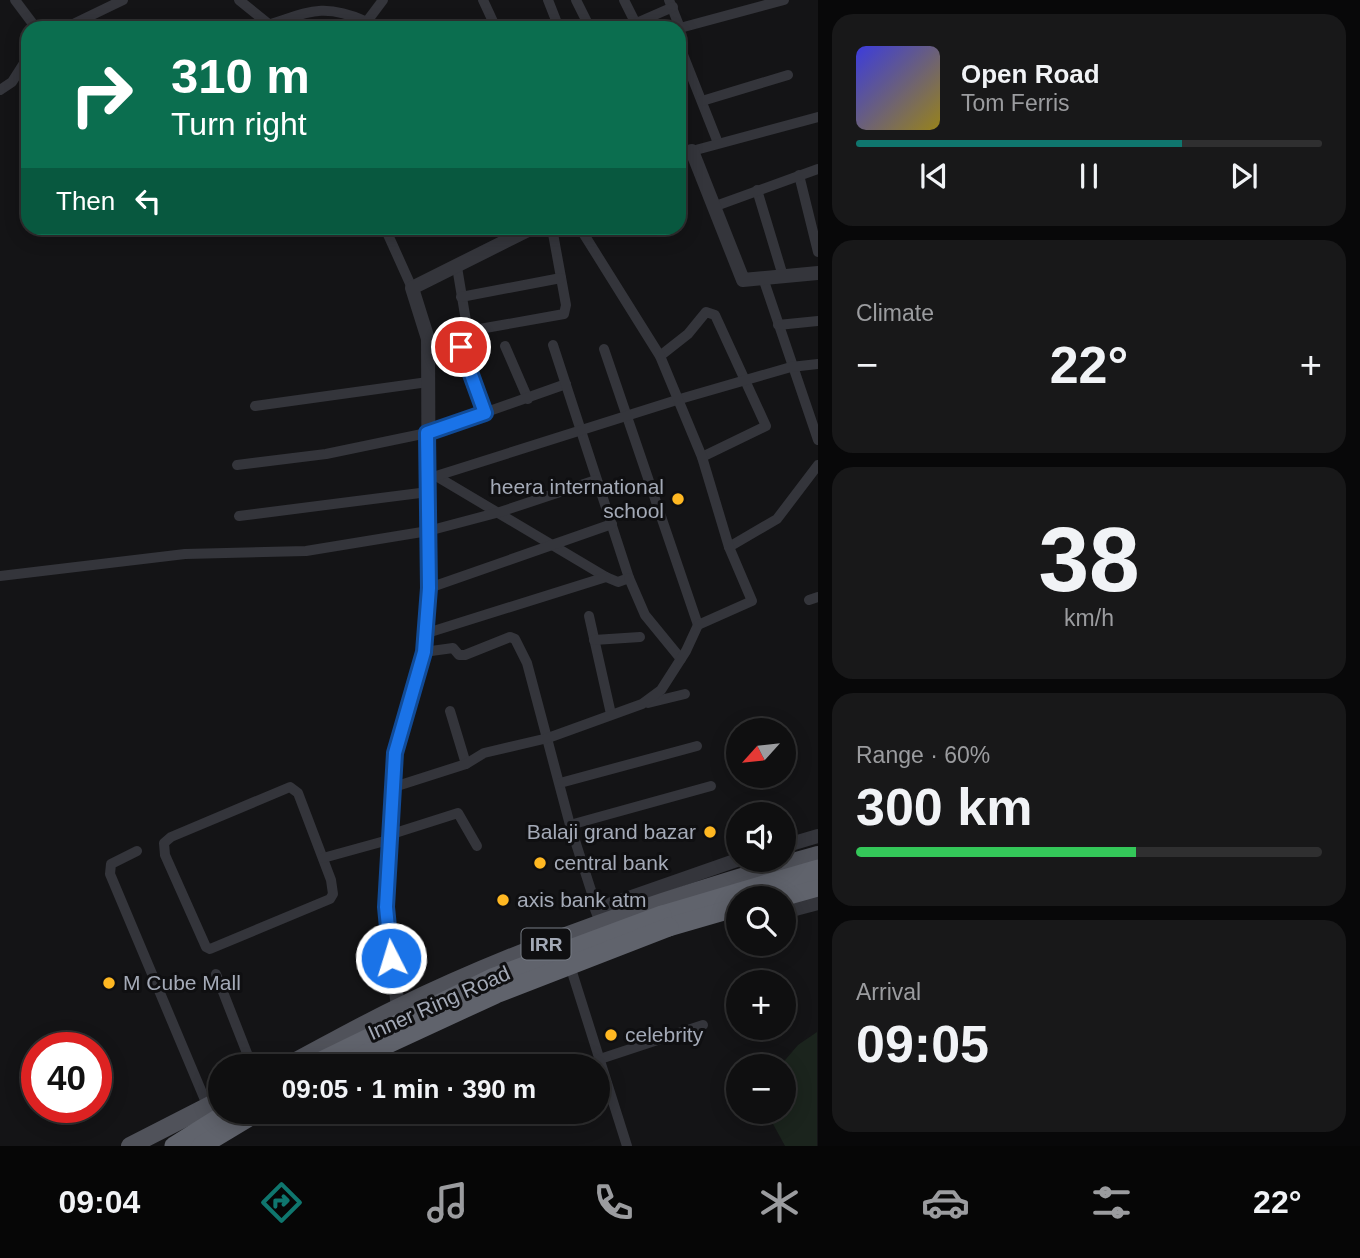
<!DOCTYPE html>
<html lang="en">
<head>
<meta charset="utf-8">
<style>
  :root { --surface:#0f0f10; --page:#181819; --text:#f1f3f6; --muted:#9b9c9f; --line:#2f2f30; --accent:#0f766e }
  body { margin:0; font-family:Arial,sans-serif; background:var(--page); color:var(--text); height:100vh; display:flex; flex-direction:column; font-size:26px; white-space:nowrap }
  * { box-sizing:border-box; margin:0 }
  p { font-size:23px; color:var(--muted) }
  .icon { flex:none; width:38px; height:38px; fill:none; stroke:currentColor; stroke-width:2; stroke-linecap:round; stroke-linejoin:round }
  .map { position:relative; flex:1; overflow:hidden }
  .drawer { display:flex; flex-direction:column; gap:14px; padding:14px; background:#080809; width:542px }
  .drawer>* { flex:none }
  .hud { position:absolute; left:21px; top:21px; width:665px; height:214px; border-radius:21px; box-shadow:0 4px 18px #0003,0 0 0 2px var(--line); background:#0b6e4f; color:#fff; overflow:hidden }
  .needle { width:46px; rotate:243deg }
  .fabs { position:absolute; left:726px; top:718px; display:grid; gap:14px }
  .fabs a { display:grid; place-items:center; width:70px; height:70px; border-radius:50%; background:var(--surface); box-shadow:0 4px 18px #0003,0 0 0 2px var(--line); font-size:35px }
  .speed { position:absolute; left:21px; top:1032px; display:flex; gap:14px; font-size:35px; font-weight:700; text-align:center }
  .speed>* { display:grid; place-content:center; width:91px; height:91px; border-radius:50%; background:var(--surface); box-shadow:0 4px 18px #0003,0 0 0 2px var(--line); line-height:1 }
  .speed .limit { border:10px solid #d22; background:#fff; color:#111 }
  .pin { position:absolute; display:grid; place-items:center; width:60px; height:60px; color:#fff; margin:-30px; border:4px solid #fff; border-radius:50%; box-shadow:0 2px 7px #0007 }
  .me { position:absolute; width:77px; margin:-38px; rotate:355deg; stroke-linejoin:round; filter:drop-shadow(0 0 5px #0008) }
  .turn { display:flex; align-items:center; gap:24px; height:147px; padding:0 35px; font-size:32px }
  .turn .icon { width:91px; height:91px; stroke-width:2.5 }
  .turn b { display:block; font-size:49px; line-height:60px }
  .then { display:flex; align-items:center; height:66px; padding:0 35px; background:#0003; gap:14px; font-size:26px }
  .big { font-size:52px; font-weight:800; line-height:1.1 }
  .drawer .card { flex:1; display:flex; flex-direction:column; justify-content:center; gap:10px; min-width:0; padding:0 24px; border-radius:21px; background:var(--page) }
  .drawer .dial { align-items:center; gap:0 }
  .dial b { font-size:91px; line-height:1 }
  .song { display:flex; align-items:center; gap:21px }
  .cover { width:84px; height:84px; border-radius:10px; background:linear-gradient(135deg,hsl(240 70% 55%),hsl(50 70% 35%)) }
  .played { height:7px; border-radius:4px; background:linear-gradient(90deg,var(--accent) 70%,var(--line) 70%) }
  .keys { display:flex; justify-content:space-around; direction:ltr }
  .heat { display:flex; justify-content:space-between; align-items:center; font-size:38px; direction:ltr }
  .charge { height:10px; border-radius:5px; background:linear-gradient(90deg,#34c759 60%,var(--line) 0) }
  .trip { position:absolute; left:208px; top:1054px; width:402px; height:70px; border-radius:35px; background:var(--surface); box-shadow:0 4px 18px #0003,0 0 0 2px var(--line); font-weight:800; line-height:70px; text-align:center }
  .tabs { display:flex; height:112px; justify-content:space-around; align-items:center; background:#060606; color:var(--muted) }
  .tabs .icon { width:49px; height:49px }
  .tabs .current { color:var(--accent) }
  .tabs b { font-size:32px; color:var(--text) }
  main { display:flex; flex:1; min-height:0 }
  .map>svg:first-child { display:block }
</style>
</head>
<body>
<main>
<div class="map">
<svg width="818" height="1146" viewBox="0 0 818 1146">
  <rect width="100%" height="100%" fill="#141416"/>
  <polygon fill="#1b241d" points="817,1032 817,1146 785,1146 766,1111 784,1111 784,1066 780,1066 798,1045"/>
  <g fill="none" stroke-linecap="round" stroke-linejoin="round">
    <g stroke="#34353b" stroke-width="10">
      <polyline points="15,0 36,28"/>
      <polyline points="239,0 271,26"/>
      <polyline points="483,0 496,28"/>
      <polyline points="548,0 559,28"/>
      <polyline points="576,0 590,28"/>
      <polyline points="624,0 636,24"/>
      <polyline points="669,0 680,28 682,52 718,143"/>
      <polyline points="65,28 123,0"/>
      <path d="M257,28c46,-12 60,-28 108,-7"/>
      <polyline points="362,28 383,0"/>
      <polyline points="625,28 673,7"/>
      <polyline points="680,28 784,0"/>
      <polyline points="0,90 12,82 28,57"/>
      <polyline points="702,101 788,75"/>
      <polyline points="692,151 818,117"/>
      <polyline points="799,175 818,252"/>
      <polyline points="757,190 783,276"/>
      <polyline points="713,207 818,169"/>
      <polyline points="385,228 412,288"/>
      <polyline points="457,267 466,321 474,330 564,314 566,305 552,228"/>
      <polyline points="763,278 818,440"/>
      <polyline points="461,297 561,278"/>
      <polyline points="778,325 818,321"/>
      <polyline points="505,346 528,399"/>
      <polyline points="461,347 485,413"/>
      <polyline points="604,349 698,625"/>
      <polyline points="660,356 688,334 706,312 715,315 766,426 702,457"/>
      <polyline points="255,406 428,382"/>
      <polyline points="237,465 326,454 427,433 566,384"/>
      <polyline points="436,476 606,577 618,582 629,578 553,345"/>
      <polyline points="433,477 680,399 791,367 818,364"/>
      <polyline points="239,516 428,492"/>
      <polyline points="729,547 777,519 818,465"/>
      <polyline points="0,576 185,554 306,551 428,531 500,512 596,480"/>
      <polyline points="629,578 645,615 681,659"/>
      <polyline points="429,588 612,524"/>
      <polyline points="809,600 818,597"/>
      <polyline points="589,616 611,714"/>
      <polyline points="424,634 606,577"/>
      <polyline points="594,640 640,637"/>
      <polyline points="424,652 453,648 459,655 465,655 510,637 515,639 527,663 570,825 597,909"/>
      <polyline points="648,703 685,694"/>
      <polyline points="450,711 466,764"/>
      <polyline points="560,783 697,746"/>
      <polygon points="290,787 298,793 331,880 333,894 330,899 210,949 206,947 165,855 164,843 171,837"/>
      <polyline points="394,787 466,764 484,753 548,738 642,704 661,690 686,651 698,625 752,601 729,547 702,457 660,356 580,228"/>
      <polyline points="570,825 711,786"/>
      <polyline points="392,834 458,813 477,846"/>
      <polyline points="137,851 111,864 110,874 208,1107"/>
      <polyline points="323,858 392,839"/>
      <polyline points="572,972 627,1146"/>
      <polyline points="216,974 252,1066"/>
      <polyline points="600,1059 703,1025"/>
    </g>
    <g stroke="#34353b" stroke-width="14">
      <polyline points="679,155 692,151 743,280 818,273"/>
      <polyline points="784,846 818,836"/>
      <polyline points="784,912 818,903"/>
      <polyline points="602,922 597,909 740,859"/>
      <polyline points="399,1016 386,907 395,753 424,652 429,588 428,339 412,288 532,228"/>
    </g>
    <g stroke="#50525a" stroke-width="18">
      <path d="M287,1066c36,-19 71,-39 108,-57 135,-66 278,-114 423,-154"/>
      <polyline points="130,1146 220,1100"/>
    </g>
    <g stroke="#60636c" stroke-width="19">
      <polyline points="778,898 818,887"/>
      <polyline points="662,915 818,869"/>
      <polyline points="669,927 738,907"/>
      <polyline points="174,1146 230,1111"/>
      <polyline points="201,1146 259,1111"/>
    </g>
    <g stroke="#60636c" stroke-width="19">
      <polyline points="311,1066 492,978 662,915"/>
      <polyline points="340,1066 496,994 669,927"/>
    </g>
  </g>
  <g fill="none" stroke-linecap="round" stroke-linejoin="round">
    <defs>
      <polyline id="route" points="391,958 386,907 395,753 424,652 429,588 427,433 485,413 461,347"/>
    </defs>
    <use href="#route" stroke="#114b97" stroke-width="18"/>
    <use href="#route" stroke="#1a73e8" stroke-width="12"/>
  </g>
  <g fill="#ffb822" stroke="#0f0f11" stroke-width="2.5">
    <circle cx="678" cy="499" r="7"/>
    <circle cx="710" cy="832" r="7"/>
    <circle cx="540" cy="863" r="7"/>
    <circle cx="503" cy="900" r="7"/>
    <circle cx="109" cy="983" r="7"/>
    <circle cx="611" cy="1035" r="7"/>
  </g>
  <g text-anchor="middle" stroke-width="6" stroke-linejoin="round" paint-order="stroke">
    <rect fill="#0f0f11" stroke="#777c85" stroke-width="2" x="521.5" y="928.5" width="49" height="31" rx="5"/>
    <g font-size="19" font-weight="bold" fill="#a4aab7">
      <text x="546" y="951">IRR</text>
    </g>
    <g font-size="21" fill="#a4aab7" stroke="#0f0f11" text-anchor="start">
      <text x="664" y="494" text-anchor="end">heera international<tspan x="664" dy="24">school</tspan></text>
      <text x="696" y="839" text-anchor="end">Balaji grand bazar</text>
      <text x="554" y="870">central bank</text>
      <text x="517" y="907">axis bank atm</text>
      <text x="123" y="990">M Cube Mall</text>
      <text x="625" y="1042">celebrity</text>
    </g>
    <g font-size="21" fill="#a4aab7" stroke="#0f0f11">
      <text transform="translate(439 1003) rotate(-24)" y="7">Inner Ring Road</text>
    </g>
  </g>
</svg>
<div class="fabs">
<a><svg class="needle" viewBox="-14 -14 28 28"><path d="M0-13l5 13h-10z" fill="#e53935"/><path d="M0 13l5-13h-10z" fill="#9b9c9f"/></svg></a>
<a><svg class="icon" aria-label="sound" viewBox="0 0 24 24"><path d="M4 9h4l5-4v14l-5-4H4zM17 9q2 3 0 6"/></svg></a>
<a><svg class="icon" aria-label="search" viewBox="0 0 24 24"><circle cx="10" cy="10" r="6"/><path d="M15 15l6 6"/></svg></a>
<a>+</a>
<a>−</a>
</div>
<div class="speed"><div class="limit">40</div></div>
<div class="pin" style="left:461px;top:347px;background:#d93025"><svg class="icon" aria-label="arrive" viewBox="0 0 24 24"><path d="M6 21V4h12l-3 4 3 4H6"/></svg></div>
<svg class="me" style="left:391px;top:958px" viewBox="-20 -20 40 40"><circle r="17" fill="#1a73e8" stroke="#fff" stroke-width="3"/><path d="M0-11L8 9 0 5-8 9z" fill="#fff"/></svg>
<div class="trip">09:05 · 1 min · 390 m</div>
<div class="hud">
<div class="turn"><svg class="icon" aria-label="right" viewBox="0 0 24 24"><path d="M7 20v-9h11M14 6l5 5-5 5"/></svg><div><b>310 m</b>Turn right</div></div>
<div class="then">Then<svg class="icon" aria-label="left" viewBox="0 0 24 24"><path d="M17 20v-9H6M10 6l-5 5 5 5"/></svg></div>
</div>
</div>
<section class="drawer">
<div class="card">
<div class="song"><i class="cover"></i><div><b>Open Road</b><p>Tom Ferris</p></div></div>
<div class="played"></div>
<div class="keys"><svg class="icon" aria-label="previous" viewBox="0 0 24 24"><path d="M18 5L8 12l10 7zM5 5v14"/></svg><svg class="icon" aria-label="pause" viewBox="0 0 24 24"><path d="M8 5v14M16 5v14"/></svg><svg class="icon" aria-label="next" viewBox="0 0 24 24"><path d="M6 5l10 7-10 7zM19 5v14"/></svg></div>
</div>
<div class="card"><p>Climate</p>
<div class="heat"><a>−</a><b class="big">22°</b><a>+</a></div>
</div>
<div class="card dial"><b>38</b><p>km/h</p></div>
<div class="card"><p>Range · 60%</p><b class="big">300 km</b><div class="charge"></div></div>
<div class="card"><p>Arrival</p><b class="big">09:05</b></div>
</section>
</main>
<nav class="tabs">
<b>09:04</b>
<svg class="icon current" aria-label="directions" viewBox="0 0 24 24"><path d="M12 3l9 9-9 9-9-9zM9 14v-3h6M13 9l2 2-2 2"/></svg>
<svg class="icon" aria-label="music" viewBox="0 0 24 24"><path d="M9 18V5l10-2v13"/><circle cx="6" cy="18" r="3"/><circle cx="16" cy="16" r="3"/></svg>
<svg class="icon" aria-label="phone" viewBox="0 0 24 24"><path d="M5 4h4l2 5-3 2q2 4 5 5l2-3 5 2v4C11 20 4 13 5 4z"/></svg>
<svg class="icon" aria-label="climate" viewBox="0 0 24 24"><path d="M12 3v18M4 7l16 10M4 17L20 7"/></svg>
<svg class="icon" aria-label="car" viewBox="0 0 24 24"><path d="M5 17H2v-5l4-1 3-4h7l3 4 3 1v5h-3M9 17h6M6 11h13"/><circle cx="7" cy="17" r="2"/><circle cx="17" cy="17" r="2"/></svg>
<svg class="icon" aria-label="filters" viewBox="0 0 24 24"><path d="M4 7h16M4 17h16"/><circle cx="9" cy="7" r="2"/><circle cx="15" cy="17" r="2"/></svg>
<b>22°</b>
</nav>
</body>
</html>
